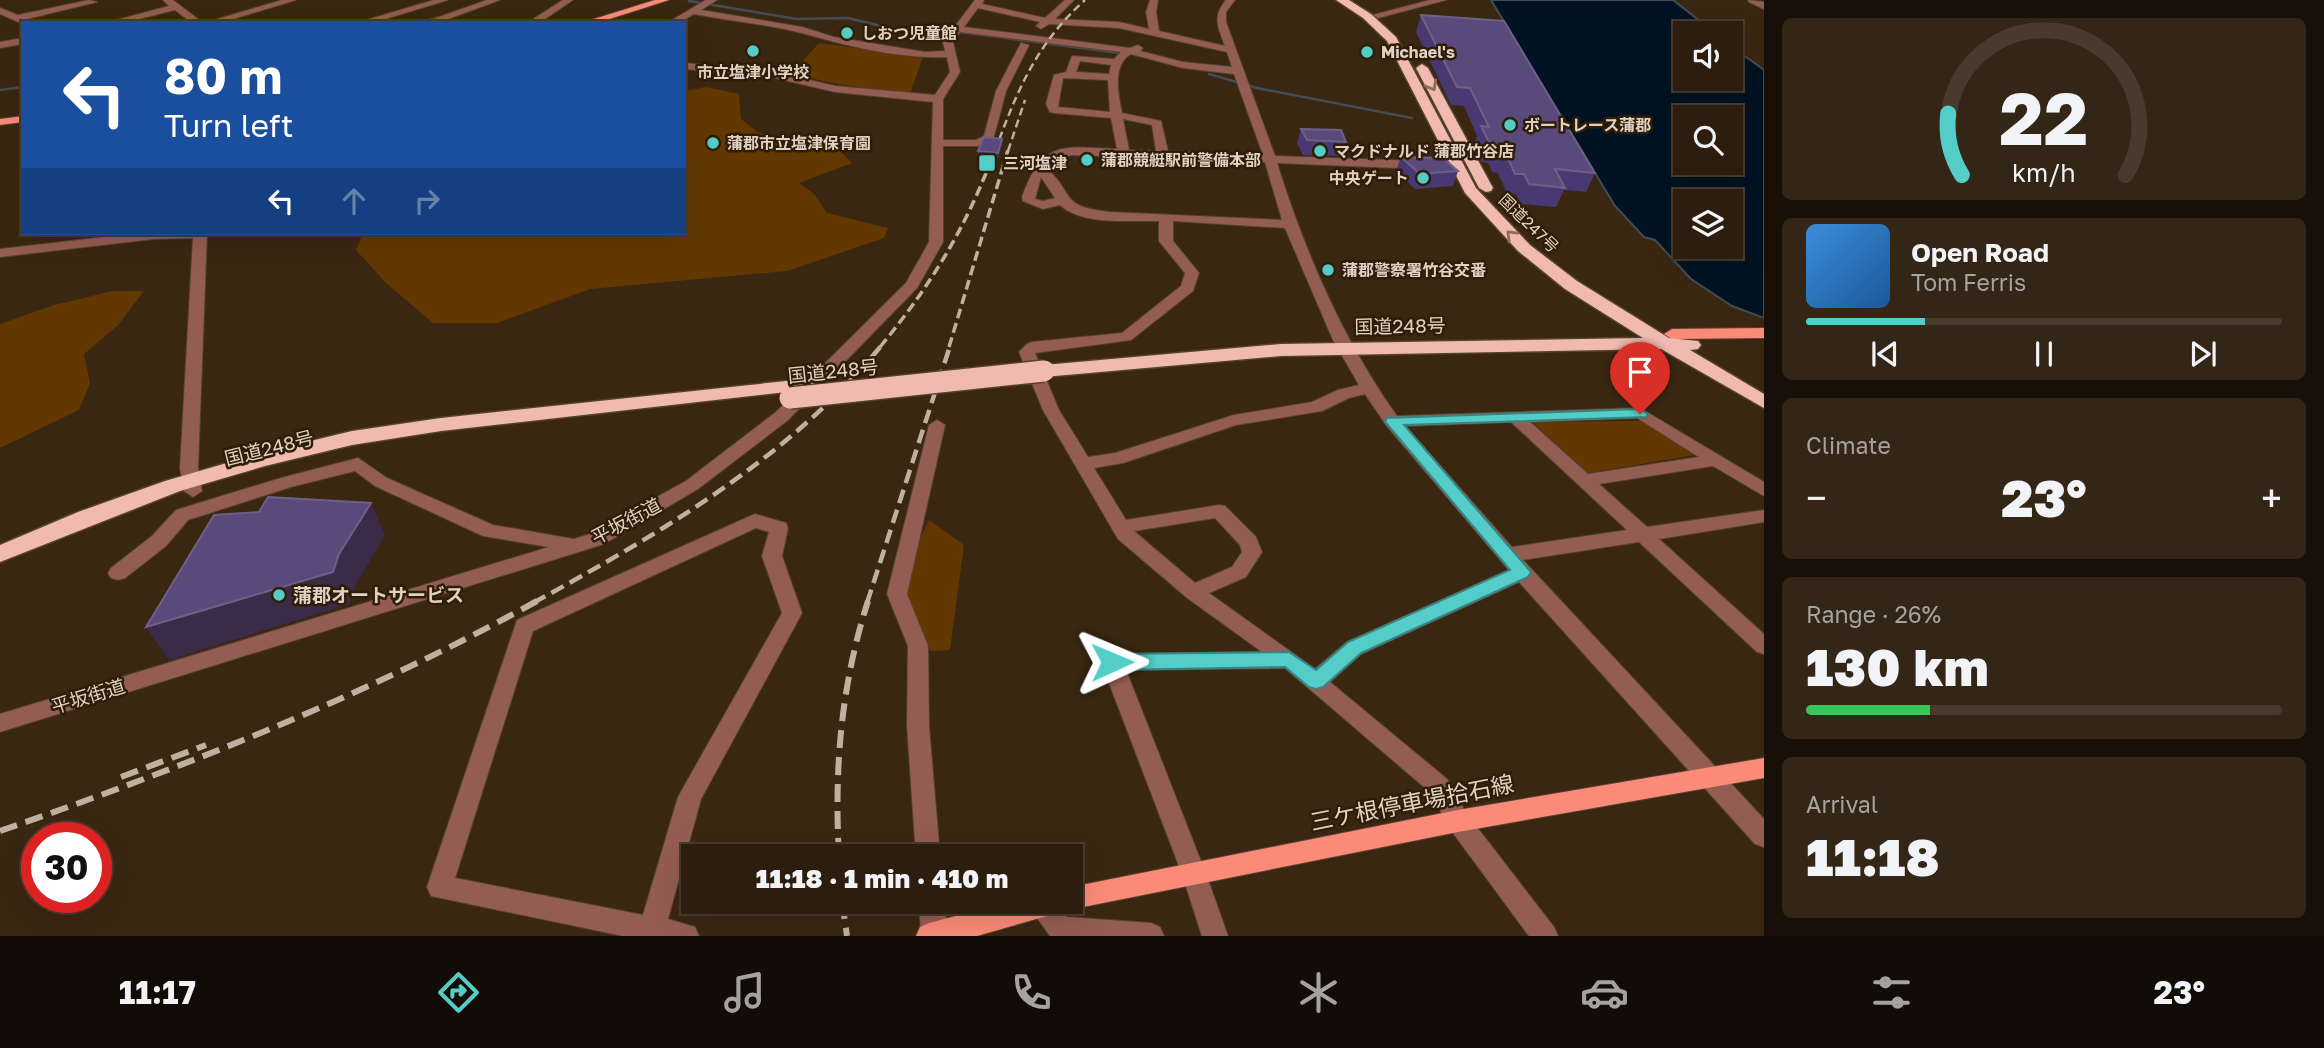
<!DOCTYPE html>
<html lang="en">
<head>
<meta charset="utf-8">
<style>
  :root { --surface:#2c1d0e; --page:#342617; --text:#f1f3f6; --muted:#a6a29e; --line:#483b2e; --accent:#54cdc8 }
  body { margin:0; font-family:"Golos Text","Noto Sans JP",sans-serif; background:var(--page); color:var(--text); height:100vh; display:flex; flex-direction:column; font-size:26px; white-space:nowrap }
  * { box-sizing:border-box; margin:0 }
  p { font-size:23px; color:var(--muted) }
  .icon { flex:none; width:38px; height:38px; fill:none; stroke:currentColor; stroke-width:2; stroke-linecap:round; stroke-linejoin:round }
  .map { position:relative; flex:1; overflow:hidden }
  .details { display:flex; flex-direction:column; gap:18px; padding:18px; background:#181008; width:560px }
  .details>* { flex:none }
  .top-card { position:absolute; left:21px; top:21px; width:665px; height:214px; border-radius:0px; box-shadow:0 7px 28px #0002,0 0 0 2px var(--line); background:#1a4fa0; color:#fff; overflow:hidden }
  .buttons { position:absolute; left:1673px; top:21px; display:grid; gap:14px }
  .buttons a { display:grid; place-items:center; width:70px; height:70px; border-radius:0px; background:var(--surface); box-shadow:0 7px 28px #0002,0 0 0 2px var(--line); font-size:35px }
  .speed { position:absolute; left:21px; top:822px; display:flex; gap:14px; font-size:35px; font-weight:700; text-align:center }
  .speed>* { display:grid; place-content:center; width:91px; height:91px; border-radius:50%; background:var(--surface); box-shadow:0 7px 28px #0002,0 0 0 2px var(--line); line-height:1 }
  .speed .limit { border:10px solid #d22; background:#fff; color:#111 }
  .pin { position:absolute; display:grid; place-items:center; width:60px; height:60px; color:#fff; margin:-72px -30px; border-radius:50% 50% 50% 0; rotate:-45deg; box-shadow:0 0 7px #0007 }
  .pin .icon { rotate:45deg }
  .me { position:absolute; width:77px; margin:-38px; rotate:89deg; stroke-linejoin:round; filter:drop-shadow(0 0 5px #0008) }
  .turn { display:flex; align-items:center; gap:24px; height:147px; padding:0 28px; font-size:32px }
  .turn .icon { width:91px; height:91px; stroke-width:2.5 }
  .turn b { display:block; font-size:49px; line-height:60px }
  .lanes { display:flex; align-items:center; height:66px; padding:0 28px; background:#0003; justify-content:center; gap:35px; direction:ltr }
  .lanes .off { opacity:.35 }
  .big { font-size:52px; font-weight:800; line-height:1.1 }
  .details .widget { flex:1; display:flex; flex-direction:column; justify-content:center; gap:10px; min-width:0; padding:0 24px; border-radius:10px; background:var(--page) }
  .details .dial { align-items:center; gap:0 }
  .dial svg { height:182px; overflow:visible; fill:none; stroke:var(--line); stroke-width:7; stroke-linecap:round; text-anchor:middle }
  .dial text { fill:var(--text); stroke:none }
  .song { display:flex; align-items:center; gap:21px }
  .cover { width:84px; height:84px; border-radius:10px; background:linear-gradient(135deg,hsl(210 70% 55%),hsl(210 70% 35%)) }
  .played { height:7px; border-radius:4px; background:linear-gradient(90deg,var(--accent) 25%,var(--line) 25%) }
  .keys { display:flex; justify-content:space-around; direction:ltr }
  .heat { display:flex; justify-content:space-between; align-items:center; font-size:38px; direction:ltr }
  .charge { height:10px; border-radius:5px; background:linear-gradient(90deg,#34c759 26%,var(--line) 0) }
  .trip { position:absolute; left:681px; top:844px; width:402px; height:70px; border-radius:0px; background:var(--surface); box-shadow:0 7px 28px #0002,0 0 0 2px var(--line); font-weight:800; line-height:70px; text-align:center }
  .dock { display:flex; height:112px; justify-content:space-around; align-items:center; background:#120c06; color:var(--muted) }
  .dock .icon { width:49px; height:49px }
  .dock .active { color:var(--accent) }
  .dock b { font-size:32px; color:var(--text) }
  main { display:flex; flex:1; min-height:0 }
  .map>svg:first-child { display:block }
</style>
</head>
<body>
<main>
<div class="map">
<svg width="1764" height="936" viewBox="0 0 1764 936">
  <rect width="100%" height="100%" fill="#3a2712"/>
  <g fill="#623800">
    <polygon points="819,43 923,57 910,94 843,85 791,74"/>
    <polygon points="707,87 739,94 741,119 759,133 838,149 852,163 799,183 814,194 827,213 888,228 884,238 787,271 590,289 497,323 433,323 386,283 356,250 363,233 684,233 684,91"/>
    <polygon points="113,291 144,291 118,325 84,354 90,383 79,410 0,448 0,324 54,305"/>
    <polygon points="1644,421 1695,455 1588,473 1532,422"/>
    <polygon points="929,520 964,545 950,650 930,651 903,594 918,543"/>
  </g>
  <path fill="#011322" stroke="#444c53" stroke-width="2" fill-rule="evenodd" d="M1491,0h182l42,33h-30v46h46v-33l33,24v248l-32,-12 -41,-27 -36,-39 -11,-3 -29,-31zM1685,117h46v46h-46zM1685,201h46v46h-46z"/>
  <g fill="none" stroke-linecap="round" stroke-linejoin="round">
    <g stroke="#444c53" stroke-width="2.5">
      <polyline points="689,1 797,19 848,18 905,32 959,32 1119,53"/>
      <polyline points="420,23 439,17"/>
      <polyline points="1209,74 1257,88 1412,118"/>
      <polyline points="0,90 23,87"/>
    </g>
    <defs>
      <g id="minor">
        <polygon points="89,0 97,2 27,19 31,23 23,24 0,14 0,8 18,15"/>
        <polygon points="163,0 173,0 203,23 192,23 175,10 123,23 105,23 169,6"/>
        <polygon points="282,0 296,0 220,23 204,23"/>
        <polygon points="434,0 448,0 372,23 356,23"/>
        <polygon points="487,0 500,0 437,23 422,23"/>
        <polygon points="563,0 573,0 539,23 527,23"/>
        <path d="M706,0h11l-16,10 101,17 32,10 91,15 20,-1 -2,-9 32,-42h9l-2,4 63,14 20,-18h9l-19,19 64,3 30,7 -3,-17 4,-12h8l-2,12 3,19 66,15c-7,-19 -13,-29 1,-46h9l-9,12v10l49,134 146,5 6,4 -6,4 -144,-6c28,89 65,176 120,253l243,-8 124,74v14l-51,-30 -114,18 48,43 117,-17v12l-105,17 105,95v20l-7,-2 -118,-110 -116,18 241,259v28l-9,-3 -236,-262 -158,72 -31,28 117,97 19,34 88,114 4,9h-29l-79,-107 -19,-36 -146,-125 -159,2 80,204 22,62h-26l-20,-62 -81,-212 4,-6 7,-2 150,-2 -76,-55 -68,-58 -75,-129 -24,-58 8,-8 5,-2 90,-9 59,-47 4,-13 -26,-32v-20c-29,-1 -76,5 -99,-16l-17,4 -20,-8 -1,-4c21,-58 40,-50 95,-48l-6,-31 -57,-5 -4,-1 -4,-8 8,-29 12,-3 6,-16 42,3 7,-7 -161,-20 -7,10 7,30 -17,27v41h33l8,-4 12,-45 25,-48 8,2 -23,46 -13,49 -15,6h-35v96l-26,46 -129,132 -90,69 -94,55 -604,188v-18l549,-167 -66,-11 -108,-50 -20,-15 -64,16 -103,33 -22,26 -41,32 -7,2 -7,-2 -3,-5 3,-5 41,-32 24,-26 105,-32 77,-20 29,20 106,47 81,14 16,-5 96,-53 90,-69 130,-129 23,-41 4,-140 -98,-10 -64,-15 -87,-8v-6l87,8 64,15 100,9 15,-23 -3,-15c-49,2 -99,-11 -145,-24 -35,-9 -73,-12 -108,-19l-15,9h-12zM978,8l62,14 -4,4 5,3 8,-5 70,4 108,24 5,15 -49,-5 -43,-11 3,-3 -5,-3 -8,3 -166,-21zM1131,54l52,14 51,6 29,81 -95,-4 -7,-30 -39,-8c-4,-19 -10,-48 9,-59zM1080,61l31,4 -2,9 -33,-2zM1063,78l45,2 2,32 -52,-5zM1123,119l29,6 4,26 -27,-1zM1072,155l193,7 17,58 -172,-8c-53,-6 -33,-17 -64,-44l11,-9zM1041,177l14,21 -12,3 -8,-2zM1173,221l112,7 48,112 26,45 -21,5 -26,12 -78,13 -119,38 -27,4 -29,-47 -24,-57 96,-13 62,-49 6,-18 -26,-32zM1365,394l21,31 123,145 -162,72 -32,27 -106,-76 37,-16 16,-25 -6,-15 -31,-31 -6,-1 -93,15 -32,-52 29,-5 113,-38 86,-14 27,-13zM1637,418l62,39 -111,17 -58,-52zM1511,422l116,108 -115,17 -107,-121zM1215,518l25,27 2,7 -10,15 -37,16 -61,-52z"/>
        <polygon points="1430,0 1446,0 1378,18 1373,15"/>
        <polygon points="1748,0 1764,2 1764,9 1749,2"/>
        <polygon points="23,38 23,44 0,48 0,42"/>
        <polygon points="139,233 207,233 198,468 202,491 193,497 184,491 180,468 193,238 154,239 0,257 0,249"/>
        <polygon points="937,420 945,425 907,594 928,646 929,726 940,856 916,856 907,726 908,646 887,594 929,425"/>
        <path d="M755,514l31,9 2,5 -6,28 20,57 -101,186 -33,120 27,8 4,9h-76l-192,-40 -4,-9 90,-267zM756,528l13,4 -7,24 20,57 -104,184 -35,118 -188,-37 78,-247z"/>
        <polygon points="919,901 945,901 947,936 921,936"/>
        <polygon points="1030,901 1054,901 1067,917 1151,923 1160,927 1164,936 1050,936 1028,905"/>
      </g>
      <g id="major">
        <polygon points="655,0 669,0 597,23 581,23"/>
        <polygon points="23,116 23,122 0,125 0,119"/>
        <polygon points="1764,328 1764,338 1672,339 1664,334 1672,329"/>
        <polygon points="1764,758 1764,778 1458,832 1068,910 977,936 916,936 920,927 929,923 1012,901 1071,901 1071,887 1458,810"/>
      </g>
      <g id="highway">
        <polygon points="1336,0 1349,0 1371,14 1396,37 1476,188 1530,245 1577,281 1669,338 1698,341 1701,345 1698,349 1690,350 1764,394 1764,408 1661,349 1281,356 1044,377 1037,375 1035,371 1037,367 1044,365 1281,344 1643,338 1565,289 1518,251 1465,193 1387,41 1363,18"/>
        <polygon points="1422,64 1428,68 1493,188 1491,191 1486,192 1479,188 1416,68"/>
        <polygon points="805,379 812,381 815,385 812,389 441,431 352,445 265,466 180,491 0,562 0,545 78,512 165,481 261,453 352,431 441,418"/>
      </g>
    </defs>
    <use href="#minor" stroke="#54422f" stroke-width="2"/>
    <use href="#major" stroke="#54422f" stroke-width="2"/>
    <use href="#highway" stroke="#54422f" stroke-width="3"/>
    <use href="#minor" fill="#945d53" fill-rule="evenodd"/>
    <use href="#major" fill="#fb8b78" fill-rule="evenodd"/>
    <use href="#highway" fill="#f1bab0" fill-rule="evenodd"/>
    <g stroke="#bfb1a2" stroke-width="2.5" stroke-dasharray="8 4.5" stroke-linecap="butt">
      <path d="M995,151c22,-60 41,-107 90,-151"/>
      <polyline points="1008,151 1025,100"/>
    </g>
    <g stroke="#bfb1a2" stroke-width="3.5" stroke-dasharray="10 5" stroke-linecap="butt">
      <path d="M880,347c52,-63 87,-121 115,-197"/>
      <polyline points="949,347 1008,150"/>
    </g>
    <g stroke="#bfb1a2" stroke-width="4.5" stroke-dasharray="14 7" stroke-linecap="butt">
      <path d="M533,603c126,-69 256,-145 348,-257"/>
      <polyline points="867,603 950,346"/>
    </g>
    <g stroke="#bfb1a2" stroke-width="6" stroke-dasharray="18 9" stroke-linecap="butt">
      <polyline points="121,777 206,745"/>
      <path d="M0,831c184,-64 366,-135 537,-230"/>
      <path d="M839,856c-5,-87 2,-171 29,-255"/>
      <polyline points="842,901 847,936"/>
    </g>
    <defs>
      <polyline id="highway-bridge" points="790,398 1044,371"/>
    </defs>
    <use href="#highway-bridge" stroke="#54422f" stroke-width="24" stroke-linecap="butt"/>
    <use href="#highway-bridge" stroke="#f1bab0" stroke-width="21"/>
  </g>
  <g fill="#483972">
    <polygon points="1421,15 1595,173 1586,192 1564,190 1556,207 1521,204 1516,194 1507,193 1498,173 1492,172 1489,164 1481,161 1474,144 1477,136 1464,106 1451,105 1416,32"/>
    <polygon points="1301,129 1346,142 1342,156 1303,155 1297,143"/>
    <polygon points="1002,139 1001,148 997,162 977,161 978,151"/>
    <polygon points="1401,157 1458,171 1453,186 1415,189 1396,171"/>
  </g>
  <g fill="#3c2b48">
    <polygon points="1002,139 1001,148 997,162 998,153"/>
    <polygon points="371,503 385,535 355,586 349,604 169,660 146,627 339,554"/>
  </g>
  <g fill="#594a7b" stroke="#6e5f87" stroke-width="2">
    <polygon points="1421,15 1504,21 1595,173 1555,169 1565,188 1529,184 1524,174 1515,174 1506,154 1499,153 1497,145 1489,142 1481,126 1489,127 1470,88 1457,87"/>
    <polygon points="1301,129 1341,130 1346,142 1307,140"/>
    <polygon points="984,137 1002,139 998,153 978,151"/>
    <polygon points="1401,157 1443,158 1458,171 1420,174"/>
    <polygon points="268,497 371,503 339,554 333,572 146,627 214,515 259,512"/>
  </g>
  <defs><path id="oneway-chevron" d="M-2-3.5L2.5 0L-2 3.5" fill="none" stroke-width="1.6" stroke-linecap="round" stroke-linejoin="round" transform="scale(1.75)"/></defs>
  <g stroke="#906c5c">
    <use href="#oneway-chevron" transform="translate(1432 86) rotate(61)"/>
    <use href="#oneway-chevron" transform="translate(1511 235) rotate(-136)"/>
  </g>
  <polygon fill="#54cdc8" stroke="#378582" stroke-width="2" points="1640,409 1648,414 1646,417 1404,425 1531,572 1528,577 1361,653 1323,687 1316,689 1309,687 1285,667 1112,670 1106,667 1103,662 1106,657 1112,654 1289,652 1316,670 1348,642 1510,570 1387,424 1385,421 1387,418"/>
  <g fill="#54cdc8" stroke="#301d08" stroke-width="2.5">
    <circle cx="847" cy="33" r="7"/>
    <circle cx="753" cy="51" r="7"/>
    <circle cx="1367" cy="52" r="7"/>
    <circle cx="1510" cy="125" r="7"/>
    <circle cx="713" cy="143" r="7"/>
    <circle cx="1320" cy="151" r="7"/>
    <circle cx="1087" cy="160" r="7"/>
    <rect x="978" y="154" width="18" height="18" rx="3.5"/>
    <circle cx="1423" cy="178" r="7"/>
    <circle cx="1328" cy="270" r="7"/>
    <circle cx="279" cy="595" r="7"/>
  </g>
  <g text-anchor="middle" stroke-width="5" stroke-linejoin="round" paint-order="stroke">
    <g font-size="16" font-weight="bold" fill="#dfd2c5" stroke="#301d08" text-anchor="start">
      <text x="861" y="39">しおつ児童館</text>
      <text x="1381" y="58">Michael's</text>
      <text x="753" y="78" text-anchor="middle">市立塩津小学校</text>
      <text x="1524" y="131">ボートレース蒲郡</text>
      <text x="727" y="149">蒲郡市立塩津保育園</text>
      <text x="1334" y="157">マクドナルド 蒲郡竹谷店</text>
      <text x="1101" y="166">蒲郡競艇駅前警備本部</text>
      <text x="1003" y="169">三河塩津</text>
      <text x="1409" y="184" text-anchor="end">中央ゲート</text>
      <text x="1342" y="276">蒲郡警察署竹谷交番</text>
    </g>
    <g font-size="16" fill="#dfd2c5" stroke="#301d08">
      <text transform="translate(1529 223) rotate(44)" y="6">国道247号</text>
    </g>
    <g font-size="19" fill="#dfd2c5" stroke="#301d08">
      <text transform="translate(1400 326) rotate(-1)" y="7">国道248号</text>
      <text transform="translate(833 371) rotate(-6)" y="7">国道248号</text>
      <text transform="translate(269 448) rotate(-14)" y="7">国道248号</text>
      <text transform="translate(626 521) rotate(-28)" y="7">平坂街道</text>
      <text transform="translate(88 696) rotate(-17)" y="7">平坂街道</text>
    </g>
    <g font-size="19" font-weight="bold" fill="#dfd2c5" stroke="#301d08" text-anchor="start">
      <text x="293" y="602">蒲郡オートサービス</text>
    </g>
    <g font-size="23" fill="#dfd2c5" stroke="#301d08">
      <text transform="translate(1412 803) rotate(-11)" y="8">三ケ根停車場拾石線</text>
    </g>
  </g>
</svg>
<div class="buttons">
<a><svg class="icon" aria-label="sound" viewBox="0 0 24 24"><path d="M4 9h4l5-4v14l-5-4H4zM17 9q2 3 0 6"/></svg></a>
<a><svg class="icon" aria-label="search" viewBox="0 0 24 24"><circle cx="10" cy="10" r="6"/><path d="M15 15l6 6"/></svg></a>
<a><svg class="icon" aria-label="layers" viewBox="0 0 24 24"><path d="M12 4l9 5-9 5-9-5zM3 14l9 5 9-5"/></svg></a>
</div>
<div class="speed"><div class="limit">30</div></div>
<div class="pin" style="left:1640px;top:414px;background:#d93025"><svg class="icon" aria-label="arrive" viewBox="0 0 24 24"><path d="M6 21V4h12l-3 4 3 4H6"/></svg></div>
<svg class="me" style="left:1112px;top:662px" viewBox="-20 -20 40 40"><path d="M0-17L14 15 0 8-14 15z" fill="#54cdc8" stroke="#fff" stroke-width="4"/></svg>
<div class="trip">11:18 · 1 min · 410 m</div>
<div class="top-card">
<div class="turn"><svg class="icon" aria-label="left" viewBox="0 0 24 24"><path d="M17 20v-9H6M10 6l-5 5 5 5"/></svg><div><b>80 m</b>Turn left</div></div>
<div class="lanes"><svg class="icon" aria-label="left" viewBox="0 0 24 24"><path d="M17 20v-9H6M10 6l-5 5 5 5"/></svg><svg class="icon off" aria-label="ahead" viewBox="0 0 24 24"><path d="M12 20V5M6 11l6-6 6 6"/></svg><svg class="icon off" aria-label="right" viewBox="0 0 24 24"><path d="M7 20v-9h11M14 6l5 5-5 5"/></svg></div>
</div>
</div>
<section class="details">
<div class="widget dial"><svg viewBox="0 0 100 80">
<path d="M14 69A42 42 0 1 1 86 69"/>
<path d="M14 69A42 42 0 0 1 8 42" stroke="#54cdc8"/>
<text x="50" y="56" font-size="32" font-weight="700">22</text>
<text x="50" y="72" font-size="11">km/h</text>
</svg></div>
<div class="widget">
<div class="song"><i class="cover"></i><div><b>Open Road</b><p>Tom Ferris</p></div></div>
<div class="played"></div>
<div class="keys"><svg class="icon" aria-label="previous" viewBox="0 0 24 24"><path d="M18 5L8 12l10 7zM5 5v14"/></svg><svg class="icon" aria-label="pause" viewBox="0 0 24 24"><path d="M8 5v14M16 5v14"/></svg><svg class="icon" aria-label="next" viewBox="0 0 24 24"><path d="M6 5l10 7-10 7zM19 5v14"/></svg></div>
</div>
<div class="widget"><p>Climate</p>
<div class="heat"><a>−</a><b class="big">23°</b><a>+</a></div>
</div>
<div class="widget"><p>Range · 26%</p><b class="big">130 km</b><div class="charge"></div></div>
<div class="widget"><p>Arrival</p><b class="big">11:18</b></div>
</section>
</main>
<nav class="dock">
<b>11:17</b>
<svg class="icon active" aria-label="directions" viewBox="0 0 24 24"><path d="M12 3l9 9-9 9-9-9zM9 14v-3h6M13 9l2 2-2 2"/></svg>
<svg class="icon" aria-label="music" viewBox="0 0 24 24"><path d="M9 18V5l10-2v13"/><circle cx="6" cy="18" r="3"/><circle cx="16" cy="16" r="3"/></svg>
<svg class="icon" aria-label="phone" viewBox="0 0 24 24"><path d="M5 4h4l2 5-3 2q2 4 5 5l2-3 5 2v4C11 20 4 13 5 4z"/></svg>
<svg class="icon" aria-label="climate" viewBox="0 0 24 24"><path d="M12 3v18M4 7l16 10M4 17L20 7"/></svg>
<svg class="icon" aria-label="car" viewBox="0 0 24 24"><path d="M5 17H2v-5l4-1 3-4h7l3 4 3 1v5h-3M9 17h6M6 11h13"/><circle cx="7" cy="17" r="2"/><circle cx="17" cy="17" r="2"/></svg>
<svg class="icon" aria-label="filters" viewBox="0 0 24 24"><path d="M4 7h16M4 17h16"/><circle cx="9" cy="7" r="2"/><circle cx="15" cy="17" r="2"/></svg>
<b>23°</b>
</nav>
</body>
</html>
